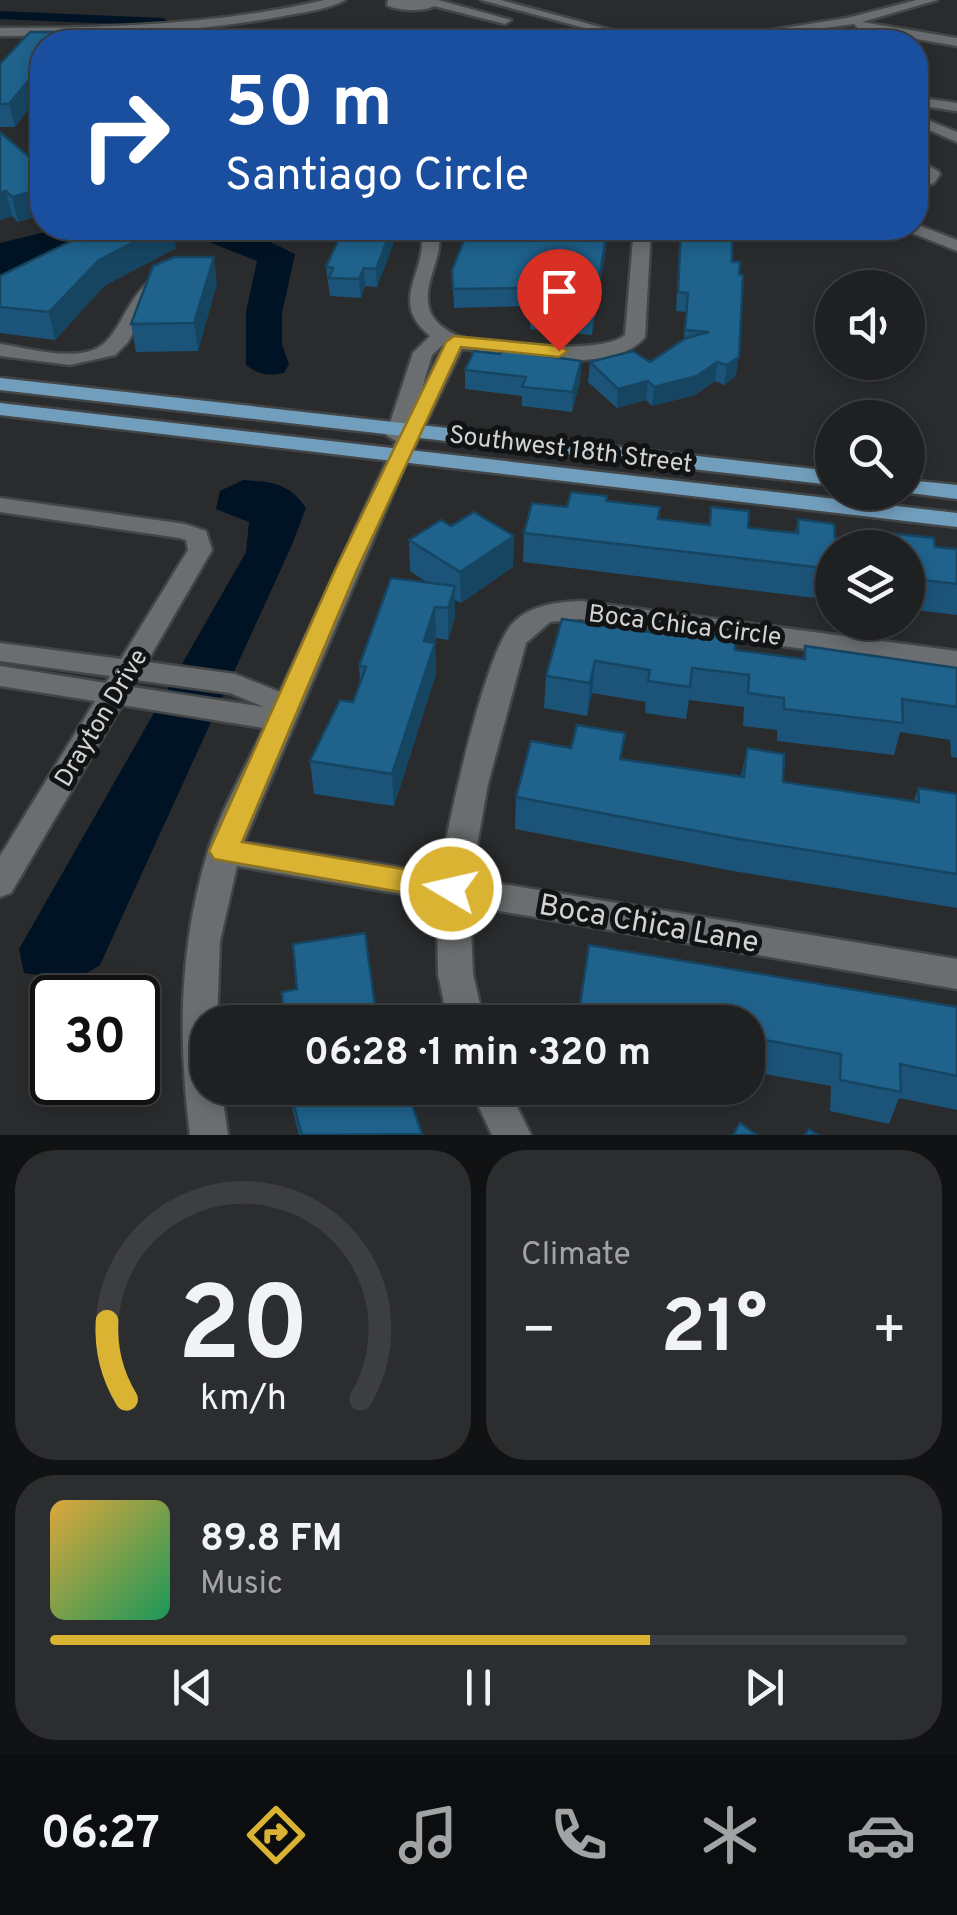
<!DOCTYPE html>
<html lang="en">
<head>
<meta charset="utf-8">
<style>
  :root { --surface:#1f2022; --page:#2c2d2f; --text:#f1f3f6; --muted:#a1a3a5; --line:#3c3e40; --accent:#dab333 }
  body { margin:0; font-family:Overpass,sans-serif; background:var(--page); color:var(--text); height:100vh; display:flex; flex-direction:column; font-size:38px; white-space:nowrap }
  * { box-sizing:border-box; margin:0 }
  p { font-size:32px; color:var(--muted) }
  .icon { flex:none; width:55px; height:55px; fill:none; stroke:currentColor; stroke-width:2; stroke-linecap:round; stroke-linejoin:round }
  .map { position:relative; height:1135px; overflow:hidden }
  .side { display:flex; flex-direction:column; gap:15px; padding:15px; background:#111213; flex:1 }
  .side>* { flex:none }
  .top-card { position:absolute; left:30px; top:30px; width:898px; height:210px; border-radius:40px; box-shadow:0 5px 15px #0003,0 0 0 2px var(--line); background:#1a4fa0; color:#fff; overflow:hidden }
  .buttons { position:absolute; left:815px; top:270px; display:grid; gap:20px }
  .buttons a { display:grid; place-items:center; width:110px; height:110px; border-radius:50%; background:var(--surface); box-shadow:0 5px 15px #0003,0 0 0 2px var(--line); font-size:50px }
  .speed { position:absolute; left:30px; top:975px; display:flex; gap:20px; font-size:50px; font-weight:700; text-align:center }
  .speed>* { display:grid; place-content:center; width:130px; height:130px; border-radius:50%; background:var(--surface); box-shadow:0 5px 15px #0003,0 0 0 2px var(--line); line-height:1 }
  .speed .limit { border:5px solid #111; border-radius:15px; background:#fff; color:#111 }
  .pin { position:absolute; display:grid; place-items:center; width:85px; height:85px; color:#fff; margin:-102px -42px; border-radius:50% 50% 50% 0; rotate:-45deg; box-shadow:0 0 10px #0007 }
  .pin .icon { rotate:45deg }
  .me { position:absolute; width:110px; margin:-55px; rotate:279deg; stroke-linejoin:round; filter:drop-shadow(0 0 8px #0008) }
  .turn { display:flex; align-items:center; gap:35px; height:210px; padding:0 30px; font-size:45px }
  .turn .icon { width:130px; height:130px; stroke-width:2.5 }
  .turn b { display:block; font-size:70px; line-height:85px }
  .big { font-size:75px; font-weight:700; line-height:1.1 }
  .side .tile { flex:1; display:flex; flex-direction:column; justify-content:center; gap:15px; min-width:0; padding:0 35px; border-radius:40px; background:var(--page) }
  .side .dial { align-items:center; gap:0 }
  .dial svg { height:260px; overflow:visible; fill:none; stroke:var(--line); stroke-width:7; stroke-linecap:round; text-anchor:middle }
  .dial text { fill:var(--text); stroke:none }
  .song { display:flex; align-items:center; gap:30px }
  .cover { width:120px; height:120px; border-radius:15px; background:linear-gradient(135deg,hsl(40 70% 55%),hsl(150 70% 35%)) }
  .played { height:10px; border-radius:5px; background:linear-gradient(90deg,var(--accent) 70%,var(--line) 70%) }
  .keys { display:flex; justify-content:space-around; direction:ltr }
  .heat { display:flex; justify-content:space-between; align-items:center; font-size:55px; direction:ltr }
  .side .tiles { flex:1; display:grid; gap:15px; grid-template-columns:1fr 1fr }
  .tile:last-child { grid-column:span 2 }
  .trip { position:absolute; left:190px; top:1005px; width:575px; height:100px; border-radius:40px; background:var(--surface); box-shadow:0 5px 15px #0003,0 0 0 2px var(--line); font-weight:700; line-height:100px; text-align:center }
  .menu { display:flex; height:160px; justify-content:space-around; align-items:center; background:#0c0d0e; color:var(--muted) }
  .menu .icon { width:70px; height:70px }
  .menu .active { color:var(--accent) }
  .menu b { font-size:45px; color:var(--text) }
  .map>svg:first-child { display:block }
</style>
</head>
<body>
<div class="map">
<svg width="957" height="1135" viewBox="0 0 957 1135">
  <rect width="100%" height="100%" fill="#292b2d"/>
  <g fill="#001324">
    <polygon points="62,228 132,228 0,284 0,243"/>
    <path d="M174,228c60,-1 67,-1 121,26l-13,59v31l7,20 -5,9c-16,3 -25,2 -38,-8v-53l11,-51z"/>
    <path d="M243,480c30,2 46,3 63,28l-15,39 -191,418 -25,15 -51,-7 -5,-24 227,-397 3,-30 -33,-13 4,-18z"/>
  </g>
  <g fill="none" stroke-linecap="round" stroke-linejoin="round">
    <polygon fill="#001324" fill-rule="evenodd" points="0,11 163,18 169,22 163,26 0,19"/>
    <defs>
      <g id="minor">
        <path d="M324,0h21c-18,10 -46,13 -67,17 -92,17 -185,18 -278,19v-8c109,0 217,-3 324,-28z"/>
        <path d="M388,0h50l73,20 -6,4 -71,-18c-10,6 -37,5 -47,-1z"/>
        <polygon points="481,0 501,0 655,42 636,42"/>
        <polygon points="917,0 937,0 862,22 957,38 957,46 859,29 854,24 725,42 695,42 847,18"/>
        <polygon points="915,97 957,103 957,111 915,105"/>
        <polygon points="915,115 957,132 957,142 915,124"/>
        <polygon points="915,159 938,171 940,174 934,183 915,188 915,178 923,175 915,171"/>
        <polygon points="915,224 957,240 957,251 900,228 915,228"/>
        <path d="M420,228h17c10,28 -17,54 -7,83 4,11 16,20 28,25 28,10 145,19 167,-1l9,-107h17l-6,109c-34,41 -135,16 -183,12l-59,121 -159,372 196,32c7,-46 45,-225 74,-252 17,-17 44,-20 66,-21l377,50v18l-377,-50 -30,3 -24,21 -38,141 -17,95 486,80v30l-487,-83 3,68 11,48h-36l-10,-48 -1,-74 -200,-34 -17,75 -3,81h-9v66h13l7,47h-38c-12,-97 -11,-187 17,-281 13,-43 38,-85 57,-126l-142,-23 -111,188 -11,4v-41l95,-155 -95,-15v-20l106,17 4,-7 -110,-15v-18l121,16 67,-109 -2,-10 -6,-2 -180,-26v-14l185,26 21,7 6,19 -65,112 88,12 45,18 116,-251 -10,-6 27,-82 17,-17c-45,-37 2,-66 -10,-108zM444,344l-25,55 13,-44zM136,680l94,13 34,14 -132,-20z"/>
        <path d="M175,268l9,5 -32,24 -24,45 -13,13 -45,10 -70,-9v-12c27,4 59,14 87,8 40,-9 34,-69 88,-84z"/>
        <polygon points="470,1088 508,1088 531,1135 492,1135"/>
      </g>
      <g id="major">
        <polygon points="0,378 832,471 832,485 0,390"/>
        <polygon points="0,403 957,513 957,527 0,415"/>
        <polygon points="908,480 957,485 957,499 902,492 908,492"/>
      </g>
    </defs>
    <use href="#minor" stroke="#434647" stroke-width="5"/>
    <use href="#major" stroke="#434647" stroke-width="5"/>
    <use href="#minor" fill="#6b6e70" fill-rule="evenodd"/>
    <use href="#major" fill="#729ebd" fill-rule="evenodd"/>
  </g>
  <g fill="#1b5478">
    <polygon points="30,32 15,127 0,127 0,64"/>
    <polygon points="0,132 42,168 42,215 18,222 12,216 0,220"/>
    <polygon points="98,228 172,228 176,248 104,286 55,340 0,333 0,276"/>
    <polygon points="289,228 323,228 309,235"/>
    <polygon points="344,228 394,228 394,242 377,287 365,286 361,298 330,296 326,267"/>
    <polygon points="680,228 732,228 736,376 724,385 715,381 695,395 652,406 646,400 617,408 588,382 590,362 650,362 684,339 686,312 676,311"/>
    <polygon points="606,248 592,335 530,329 532,306 454,308 452,270"/>
    <polygon points="217,283 198,351 136,352 131,324"/>
    <polygon points="500,354 581,361 580,380 572,412 522,406 522,396 465,389 465,370"/>
    <polygon points="606,501 658,519 709,525 711,507 748,528 795,533 798,519 835,538 885,543 888,533 935,547 957,549 957,615 908,609 908,548 832,548 832,600 523,562 524,533"/>
    <polygon points="451,526 514,536 513,567 461,603 455,600 455,617 448,640 436,638 435,642 436,674 394,806 314,794 310,761 353,702 360,683 359,666 428,583 410,571 409,540"/>
    <polygon points="562,619 735,650 803,658 805,646 957,668 957,758 951,757 950,740 900,732 894,755 777,741 777,730 743,726 744,707 689,700 686,719 645,713 646,702 592,693 587,716 544,708 546,676"/>
    <polygon points="747,748 783,782 914,801 918,788 957,794 957,908 733,871 515,829 516,797 622,759 741,776"/>
    <polygon points="580,1006 957,1007 957,1110 899,1098 889,1124 830,1111 831,1086 748,1071 748,1022"/>
    <polygon points="287,1088 372,1088 376,1100 422,1135 299,1135"/>
    <polygon points="592,1088 618,1088 617,1092"/>
    <polygon points="696,1088 740,1088 737,1100 695,1093"/>
  </g>
  <g fill="#164562">
    <polygon points="69,32 71,42 61,42"/>
    <polygon points="42,64 42,92 15,127 9,104"/>
    <polygon points="42,189 42,215 18,222 12,197"/>
    <polygon points="6,191 12,216 0,220 0,193"/>
    <polygon points="161,228 172,228 176,248 104,286 55,340 49,312 99,260"/>
    <polygon points="309,228 323,228 309,235"/>
    <polygon points="392,228 394,242 377,287 376,269"/>
    <polygon points="607,231 606,248 592,335 593,316"/>
    <polygon points="214,257 217,283 198,351 194,323"/>
    <polygon points="364,268 365,286 361,298 359,279"/>
    <polygon points="739,357 736,376 724,385 727,365"/>
    <polygon points="581,361 580,380 572,412 573,392"/>
    <polygon points="717,362 715,381 695,395 652,406 654,387"/>
    <polygon points="648,381 646,400 617,408 618,389"/>
    <polygon points="514,536 513,567 461,603 460,572"/>
    <polygon points="455,586 455,617 448,640 448,608"/>
    <polygon points="435,607 436,638 425,673 424,641"/>
    <polygon points="435,643 436,674 394,806 392,774"/>
    <polygon points="595,661 592,693 587,716 590,683"/>
  </g>
  <g fill="#1f628c" stroke="#164562" stroke-width="2.5">
    <polygon points="30,32 69,32 61,42 42,42 42,64 9,104 0,104 0,64"/>
    <polygon points="225,32 320,42 223,42"/>
    <polygon points="0,132 42,168 42,189 12,197 6,191 0,193"/>
    <polygon points="98,228 161,228 99,260 49,312 0,307 0,276"/>
    <polygon points="344,228 392,228 376,269 364,268 359,279 329,278 333,268 326,267"/>
    <polygon points="469,228 601,228 601,230 607,231 593,316 530,311 538,288 453,289 452,270"/>
    <polygon points="681,228 732,228 732,262 740,262 739,274 743,275 739,357 727,365 717,362 697,376 654,387 648,381 618,389 590,362 633,351 650,362 686,338 709,332 685,330 688,293 678,292"/>
    <polygon points="174,257 214,257 194,323 131,324 153,266"/>
    <polygon points="504,345 527,348 525,353 581,361 573,392 522,387 526,377 465,370 474,351 500,354"/>
    <polygon points="571,492 607,496 606,501 660,507 658,519 710,525 711,507 749,511 748,528 798,533 798,519 834,524 835,538 888,544 888,533 934,538 935,547 957,549 957,584 908,578 908,548 832,548 832,569 524,533 532,503 567,507"/>
    <polygon points="474,512 514,536 460,572 409,540 441,520 451,526"/>
    <polygon points="391,578 455,586 448,608 435,607 424,641 435,643 392,774 310,761 340,700 353,702 366,667 359,666"/>
    <polygon points="562,619 655,633 655,628 736,638 735,650 805,659 805,646 957,668 957,707 902,699 903,723 784,709 784,698 748,693 749,675 692,668 690,687 648,681 650,670 595,661 590,683 546,676"/>
    <polygon points="577,725 625,733 620,759 744,777 747,748 784,754 783,782 919,802 918,788 957,794 957,874 739,839 516,797 531,741 571,748"/>
    <polygon points="365,933 377,1022 283,1022 282,992 297,989 293,944"/>
    <polygon points="589,945 957,1007 957,1076 900,1064 901,1092 840,1080 841,1054 748,1037 748,1022 563,1022 566,1004 580,1006"/>
    <polygon points="289,1088 372,1088 376,1100 407,1090 422,1134 302,1135"/>
    <polygon points="740,1123 757,1135 733,1135"/>
    <polygon points="809,1129 818,1135 805,1135"/>
  </g>
  <polygon fill="#dab333" stroke="#8e7421" stroke-width="2.5" points="454,336 559,346 568,351 559,357 461,347 357,570 242,842 451,877 462,881 466,889 462,898 451,901 214,859 209,851 335,570 446,342"/>
  <g text-anchor="middle" stroke-width="10" stroke-linejoin="round" paint-order="stroke">
    <g font-size="25" fill="#d1d3d4" stroke="#121314">
      <text transform="translate(571 448) rotate(7)" y="9">Southwest 18th Street</text>
      <text transform="translate(685 624) rotate(7)" y="9">Boca Chica Circle</text>
      <text transform="translate(100 717) rotate(-59)" y="9">Drayton Drive</text>
    </g>
    <g font-size="30" fill="#d1d3d4" stroke="#121314">
      <text transform="translate(649 923) rotate(10)" y="10">Boca Chica Lane</text>
    </g>
  </g>
</svg>
<div class="buttons">
<a><svg class="icon" aria-label="sound" viewBox="0 0 24 24"><path d="M4 9h4l5-4v14l-5-4H4zM17 9q2 3 0 6"/></svg></a>
<a><svg class="icon" aria-label="search" viewBox="0 0 24 24"><circle cx="10" cy="10" r="6"/><path d="M15 15l6 6"/></svg></a>
<a><svg class="icon" aria-label="layers" viewBox="0 0 24 24"><path d="M12 4l9 5-9 5-9-5zM3 14l9 5 9-5"/></svg></a>
</div>
<div class="speed"><div class="limit">30</div></div>
<div class="pin" style="left:559px;top:351px;background:#d93025"><svg class="icon" aria-label="arrive" viewBox="0 0 24 24"><path d="M6 21V4h12l-3 4 3 4H6"/></svg></div>
<svg class="me" style="left:451px;top:889px" viewBox="-20 -20 40 40"><circle r="17" fill="#dab333" stroke="#fff" stroke-width="3"/><path d="M0-11L8 9 0 5-8 9z" fill="#fff"/></svg>
<div class="trip">06:28 · 1 min · 320 m</div>
<div class="top-card">
<div class="turn"><svg class="icon" aria-label="right" viewBox="0 0 24 24"><path d="M7 20v-9h11M14 6l5 5-5 5"/></svg><div><b>50 m</b>Santiago Circle</div></div>
</div>
</div>
<section class="side">
<div class="tiles">
<div class="tile dial"><svg viewBox="0 0 100 80">
<path d="M14 69A42 42 0 1 1 86 69"/>
<path d="M14 69A42 42 0 0 1 8 45" stroke="#dab333"/>
<text x="50" y="56" font-size="32" font-weight="700">20</text>
<text x="50" y="72" font-size="11">km/h</text>
</svg></div>
<div class="tile"><p>Climate</p>
<div class="heat"><a>−</a><b class="big">21°</b><a>+</a></div>
</div>
<div class="tile">
<div class="song"><i class="cover"></i><div><b>89.8 FM</b><p>Music</p></div></div>
<div class="played"></div>
<div class="keys"><svg class="icon" aria-label="previous" viewBox="0 0 24 24"><path d="M18 5L8 12l10 7zM5 5v14"/></svg><svg class="icon" aria-label="pause" viewBox="0 0 24 24"><path d="M8 5v14M16 5v14"/></svg><svg class="icon" aria-label="next" viewBox="0 0 24 24"><path d="M6 5l10 7-10 7zM19 5v14"/></svg></div>
</div>
</div>
</section>
<nav class="menu">
<b>06:27</b>
<svg class="icon active" aria-label="directions" viewBox="0 0 24 24"><path d="M12 3l9 9-9 9-9-9zM9 14v-3h6M13 9l2 2-2 2"/></svg>
<svg class="icon" aria-label="music" viewBox="0 0 24 24"><path d="M9 18V5l10-2v13"/><circle cx="6" cy="18" r="3"/><circle cx="16" cy="16" r="3"/></svg>
<svg class="icon" aria-label="phone" viewBox="0 0 24 24"><path d="M5 4h4l2 5-3 2q2 4 5 5l2-3 5 2v4C11 20 4 13 5 4z"/></svg>
<svg class="icon" aria-label="climate" viewBox="0 0 24 24"><path d="M12 3v18M4 7l16 10M4 17L20 7"/></svg>
<svg class="icon" aria-label="car" viewBox="0 0 24 24"><path d="M5 17H2v-5l4-1 3-4h7l3 4 3 1v5h-3M9 17h6M6 11h13"/><circle cx="7" cy="17" r="2"/><circle cx="17" cy="17" r="2"/></svg>
</nav>
</body>
</html>
